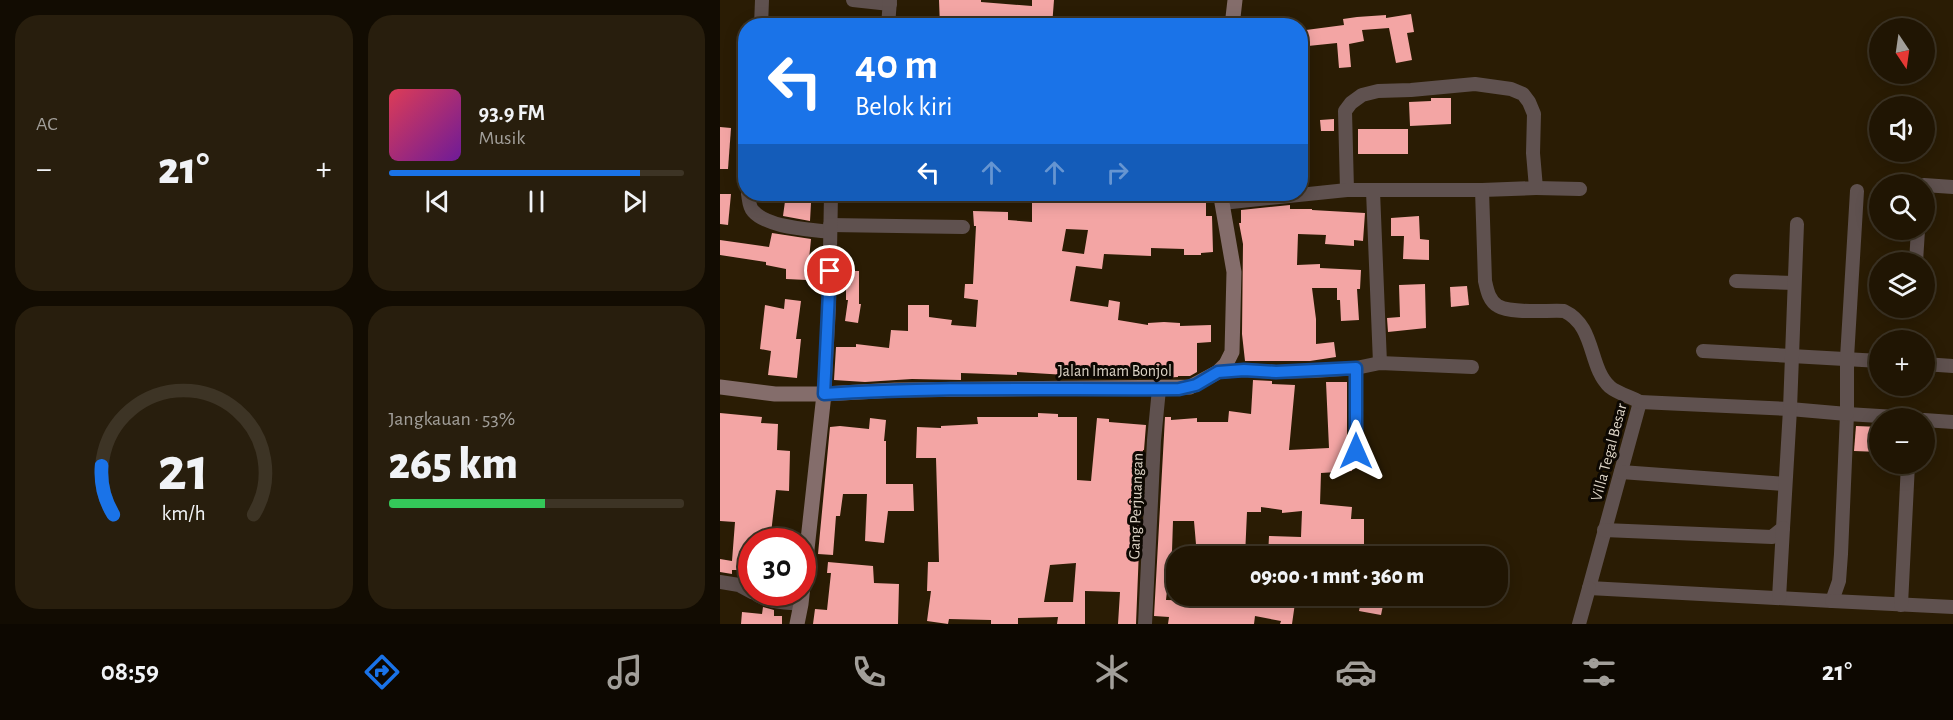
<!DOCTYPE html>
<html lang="id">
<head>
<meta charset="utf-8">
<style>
  :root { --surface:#201503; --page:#281e0d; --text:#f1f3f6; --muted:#a29f9a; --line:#3d3425; --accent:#1a73e8 }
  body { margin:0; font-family:"Alegreya Sans",sans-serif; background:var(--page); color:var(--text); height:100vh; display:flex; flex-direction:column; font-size:22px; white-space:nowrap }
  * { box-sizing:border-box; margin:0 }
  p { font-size:20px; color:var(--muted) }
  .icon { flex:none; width:33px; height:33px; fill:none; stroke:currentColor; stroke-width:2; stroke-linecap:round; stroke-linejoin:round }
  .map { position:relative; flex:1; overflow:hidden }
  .sheet { display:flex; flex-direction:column; gap:15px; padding:15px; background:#120c02; width:720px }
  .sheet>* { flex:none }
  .top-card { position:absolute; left:18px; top:18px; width:570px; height:183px; border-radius:24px; box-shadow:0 3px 15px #0003,0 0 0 2px var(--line); background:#1a73e8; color:#fff; overflow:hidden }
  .needle { width:39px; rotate:167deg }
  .tools { position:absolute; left:1149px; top:18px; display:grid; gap:12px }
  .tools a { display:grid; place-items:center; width:66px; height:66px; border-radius:50%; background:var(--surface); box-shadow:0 3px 15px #0003,0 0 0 2px var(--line); font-size:30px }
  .speed { position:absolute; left:18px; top:528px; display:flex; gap:12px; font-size:30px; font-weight:700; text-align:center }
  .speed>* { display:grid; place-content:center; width:78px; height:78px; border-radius:50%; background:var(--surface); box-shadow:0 3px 15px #0003,0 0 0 2px var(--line); line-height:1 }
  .speed .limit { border:9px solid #d22; background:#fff; color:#111 }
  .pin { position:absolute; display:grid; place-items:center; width:51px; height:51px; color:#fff; margin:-26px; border:3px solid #fff; border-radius:50%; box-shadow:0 2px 6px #0007 }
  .me { position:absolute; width:66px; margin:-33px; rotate:0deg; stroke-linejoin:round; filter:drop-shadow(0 0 4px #0008) }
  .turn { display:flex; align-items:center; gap:21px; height:126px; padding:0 18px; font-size:27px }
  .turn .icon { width:78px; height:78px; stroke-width:2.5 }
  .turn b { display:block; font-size:42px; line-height:51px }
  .lanes { display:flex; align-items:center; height:57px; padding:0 18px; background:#0003; justify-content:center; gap:30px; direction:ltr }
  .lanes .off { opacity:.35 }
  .big { font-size:45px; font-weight:800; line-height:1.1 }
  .sheet .tile { flex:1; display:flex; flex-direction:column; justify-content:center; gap:9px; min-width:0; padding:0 21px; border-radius:24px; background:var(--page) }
  .sheet .dial { align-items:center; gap:0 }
  .dial svg { height:156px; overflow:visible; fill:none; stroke:var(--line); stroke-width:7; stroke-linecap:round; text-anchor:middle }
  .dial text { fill:var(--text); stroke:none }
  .song { display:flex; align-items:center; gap:18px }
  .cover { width:72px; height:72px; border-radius:9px; background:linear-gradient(135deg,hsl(350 70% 55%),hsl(280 70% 35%)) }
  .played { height:6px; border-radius:3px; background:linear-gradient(90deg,var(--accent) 85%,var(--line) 85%) }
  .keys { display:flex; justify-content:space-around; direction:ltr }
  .heat { display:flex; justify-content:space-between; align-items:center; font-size:33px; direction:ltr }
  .charge { height:9px; border-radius:4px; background:linear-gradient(90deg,#34c759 53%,var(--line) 0) }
  .sheet .tiles { flex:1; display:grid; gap:15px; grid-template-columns:repeat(2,1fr) }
  .trip { position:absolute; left:446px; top:546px; width:342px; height:60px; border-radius:24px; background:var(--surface); box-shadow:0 3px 15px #0003,0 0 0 2px var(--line); font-weight:800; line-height:60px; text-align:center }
  .tabs { display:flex; height:96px; justify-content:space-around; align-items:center; background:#0d0801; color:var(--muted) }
  .tabs .icon { width:42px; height:42px }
  .tabs .selected { color:var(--accent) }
  .tabs b { font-size:27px; color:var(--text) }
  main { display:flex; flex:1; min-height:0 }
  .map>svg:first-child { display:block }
</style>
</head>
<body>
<main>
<section class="sheet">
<div class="tiles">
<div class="tile"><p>AC</p>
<div class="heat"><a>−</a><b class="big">21°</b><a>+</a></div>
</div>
<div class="tile">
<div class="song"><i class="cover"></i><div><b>93.9 FM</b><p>Musik</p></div></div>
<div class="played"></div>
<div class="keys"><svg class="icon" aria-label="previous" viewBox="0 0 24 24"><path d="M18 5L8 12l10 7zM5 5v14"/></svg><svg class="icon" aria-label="pause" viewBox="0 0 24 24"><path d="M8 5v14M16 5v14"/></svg><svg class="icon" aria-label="next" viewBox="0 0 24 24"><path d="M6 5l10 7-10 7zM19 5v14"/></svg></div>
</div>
<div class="tile dial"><svg viewBox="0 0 100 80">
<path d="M14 69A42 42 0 1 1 86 69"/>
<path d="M14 69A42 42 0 0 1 8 44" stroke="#1a73e8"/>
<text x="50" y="56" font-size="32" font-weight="700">21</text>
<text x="50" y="72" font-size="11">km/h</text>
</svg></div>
<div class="tile"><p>Jangkauan · 53%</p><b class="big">265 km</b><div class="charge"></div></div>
</div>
</section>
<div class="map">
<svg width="1233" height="624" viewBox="0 0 1233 624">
  <rect width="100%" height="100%" fill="#2a1c04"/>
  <g fill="#f3a5a4" fill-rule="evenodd">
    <polygon points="219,0 261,0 261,2 312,6 312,0 334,0 332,26 220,26"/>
    <polygon points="691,14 694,32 687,33 692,60 676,63 669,28 642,30 644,41 629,44 631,67 619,68 617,43 588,46 586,30 624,25 623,19 637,17 666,15 666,18"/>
    <polygon points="711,98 731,98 731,124 690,126 689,102 711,101"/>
    <polygon points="614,119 614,131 601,131 600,120"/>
    <polygon points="0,127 11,128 8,169 0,169"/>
    <rect x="638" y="129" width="50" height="25"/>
    <polygon points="0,194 11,194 8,225 0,224"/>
    <polygon points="66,194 84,194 84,202 91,203 90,221 63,216"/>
    <path d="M312,194h174v22h6l1,36 -12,1v2h-17v-6l-33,-1v8l-47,-2 -2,15 -26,-3 -6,35 38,6 1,-7 11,2 -2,18 30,5v-2l16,-1 16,1v3l31,-1v17l-14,1v29l-7,4h-12v1l-19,1 -33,-5 -1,5h-17l-41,-5 -1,2 -49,-3v3l-56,-2v7l-49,-1 -47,3 -31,-2 2,-33h20v-3l33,4 2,-18 17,1v-26h21v12l23,3 -1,5 25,2 2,-27 -14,-2 1,-14h8l3,-58h-2l-1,-15 35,1v8l24,2zM346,229l22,1 -4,24 -22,-3z"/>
    <polygon points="570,205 570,209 592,209 592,210 645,213 643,241 634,240 634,246 605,244 606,235 578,234 577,265 600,264 600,268 641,270 640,289 637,289 639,320 621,321 620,300 617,300 617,288 592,288 596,319 596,344 614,342 616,357 590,361 525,361 522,334 523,244 519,223 521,223 521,210"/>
    <polygon points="699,216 700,239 709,240 709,260 683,259 684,236 671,236 671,218"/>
    <polygon points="52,233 91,239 87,280 66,279 66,269 46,265 46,262 0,255 0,240 49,247"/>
    <polygon points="133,271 139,271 139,304 141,304 138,323 125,321 128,300 126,300 126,285 131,285"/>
    <polygon points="705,284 706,328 668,332 667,318 680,317 679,285"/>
    <polygon points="747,286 749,305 731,307 730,287"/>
    <polygon points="65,299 81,301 76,339 81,339 77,378 48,375 51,351 40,349 45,305 64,309"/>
    <polygon points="533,380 552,381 552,384 575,385 569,450 609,448 606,382 627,382 627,451 632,459 632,471 601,473 600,504 632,507 631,519 644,519 644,544 656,545 654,556 548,556 549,536 581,537 582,511 562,513 562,510 541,507 541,512 527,512 525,556 477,556 474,521 453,521 452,551 456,551 456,572 449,572 446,600 501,601 502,596 515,596 515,598 560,604 562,596 576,596 572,624 560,624 561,621 535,616 534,624 448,624 449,617 434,616 445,417 451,417 451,420 477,418 477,422 508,422 509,411 531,414"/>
    <polygon points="0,413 42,417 41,423 58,424 57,450 70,451 69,491 56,490 50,542 32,542 32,570 12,570 12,574 0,572 0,559 12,561 15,522 0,521"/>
    <path d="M318,413l20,1v3h19v63l14,1 6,-63 12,1v3l37,3 -2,25h-1l-7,174h-18l2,-32 -35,-1v33h-28l1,-7 -40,1v6h-27v-4l-42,-1 -1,5 -21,-3 4,-30h-4l1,-29h11l-3,-104h-20l1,-31 24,1v-2l37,-2 -1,-7h61zM356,563l-3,39h-29l6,-37z"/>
    <polygon points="150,418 166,420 164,441 166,441 166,484 193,484 194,511 168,511 164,543 145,541 147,494 123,494 120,516 116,516 113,555 98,554 110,427 120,426 149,429"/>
    <polygon points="1136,426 1160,427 1160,452 1134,451"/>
    <polygon points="108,562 153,566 154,583 179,584 178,624 93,624 95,609 107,610 111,573 107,573"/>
    <polygon points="642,596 665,596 661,615 639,611"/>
    <polygon points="43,607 54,610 54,616 62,616 62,624 21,624 22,612 42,614"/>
  </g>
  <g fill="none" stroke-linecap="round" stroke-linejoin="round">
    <g stroke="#5f514f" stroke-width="14">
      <polyline points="133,0 170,4"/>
      <polyline points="41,26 42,0"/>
      <polyline points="168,26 170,0"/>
      <polyline points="1204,185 1233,187"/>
      <polyline points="816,188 860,189"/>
      <polyline points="627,190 625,111 631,103 642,95 658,91 691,90 755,84 791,89 803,94 809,102 814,114 813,153 816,188 762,190"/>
      <polyline points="653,191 660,363"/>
      <path d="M28,194c1,5 1,13 5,17 15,17 56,18 77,21"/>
      <path d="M502,203l125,-13h135l3,91c2,9 4,20 13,25 13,8 50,4 66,5 32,15 24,56 46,76 7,6 21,10 30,15l-51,186 243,13 7,-20 2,-27 6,-140 65,4"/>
      <polyline points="110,225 243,227"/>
      <polyline points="1196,262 1198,230"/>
      <polyline points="1016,281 1074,283"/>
      <polyline points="983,351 1160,361"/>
      <polyline points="1204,364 1233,366"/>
      <polyline points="498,372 524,370 556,372 596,371 636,368 660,363 752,367"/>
      <polyline points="104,394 109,309 111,194"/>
      <polyline points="920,402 1070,409 1127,414 1127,358 1137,191"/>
      <polyline points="1204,420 1233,422"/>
      <polyline points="636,451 636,368"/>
      <polyline points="901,472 1065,484"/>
      <polyline points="884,530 1052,537 1063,528 1070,409 1077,224"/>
      <polyline points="0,582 19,585 32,592"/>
      <path d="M33,592c14,11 31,10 48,12"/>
      <polyline points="1059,598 1063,528"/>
      <polyline points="1112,601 1233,607"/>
      <polyline points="1181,605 1188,464"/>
      <polyline points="425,624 434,440 439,389"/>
      <polyline points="859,624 869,588"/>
    </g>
    <g stroke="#846d6b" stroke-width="15">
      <polyline points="512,26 515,0"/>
      <polyline points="0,387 55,394 104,394 175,390 470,387 498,372 506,364 512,352 514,272 502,203 503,194"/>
      <polyline points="77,624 81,604 104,394"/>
    </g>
  </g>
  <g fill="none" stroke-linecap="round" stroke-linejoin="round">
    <defs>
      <path id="route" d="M110,271l-6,123c119,-8 237,-4 355,-5l17,-4 22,-13 26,-2 32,2 80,-4v83"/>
    </defs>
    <use href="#route" stroke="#114b97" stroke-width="15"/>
    <use href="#route" stroke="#1a73e8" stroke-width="10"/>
  </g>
  <g text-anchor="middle" stroke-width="6" stroke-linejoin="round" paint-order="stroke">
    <g font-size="16" fill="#ddd4c6" stroke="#0d0802">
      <text x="395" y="376">Jalan Imam Bonjol</text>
      <text transform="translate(888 452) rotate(-75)" y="6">Villa Tegal Besar</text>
      <text transform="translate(415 506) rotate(-88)" y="6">Gang Perjuangan</text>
    </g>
  </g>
</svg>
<div class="tools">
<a><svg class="needle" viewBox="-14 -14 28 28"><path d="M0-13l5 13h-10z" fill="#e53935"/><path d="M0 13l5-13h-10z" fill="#a29f9a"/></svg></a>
<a><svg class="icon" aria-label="sound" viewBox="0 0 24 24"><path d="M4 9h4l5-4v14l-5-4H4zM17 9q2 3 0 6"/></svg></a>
<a><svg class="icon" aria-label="search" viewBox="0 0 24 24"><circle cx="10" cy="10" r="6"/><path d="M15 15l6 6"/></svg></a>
<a><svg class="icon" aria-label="layers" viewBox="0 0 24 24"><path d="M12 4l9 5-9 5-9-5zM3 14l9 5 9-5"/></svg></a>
<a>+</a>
<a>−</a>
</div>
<div class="speed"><div class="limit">30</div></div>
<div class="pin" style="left:110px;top:271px;background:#d93025"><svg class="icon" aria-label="arrive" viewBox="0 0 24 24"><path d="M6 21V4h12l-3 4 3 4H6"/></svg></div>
<svg class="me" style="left:636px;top:451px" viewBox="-20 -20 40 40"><path d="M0-17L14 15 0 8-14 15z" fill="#1a73e8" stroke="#fff" stroke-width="4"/></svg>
<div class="trip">09:00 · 1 mnt · 360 m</div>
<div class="top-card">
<div class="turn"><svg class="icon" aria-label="left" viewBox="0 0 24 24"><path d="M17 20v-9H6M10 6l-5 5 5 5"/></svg><div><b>40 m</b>Belok kiri</div></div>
<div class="lanes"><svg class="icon" aria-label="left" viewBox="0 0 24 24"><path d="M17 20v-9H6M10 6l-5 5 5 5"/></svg><svg class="icon off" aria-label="ahead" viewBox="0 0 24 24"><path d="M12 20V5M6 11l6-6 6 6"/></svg><svg class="icon off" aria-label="ahead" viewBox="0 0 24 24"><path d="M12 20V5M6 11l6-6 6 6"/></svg><svg class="icon off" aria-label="right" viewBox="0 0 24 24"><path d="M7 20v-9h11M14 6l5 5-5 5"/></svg></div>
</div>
</div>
</main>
<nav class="tabs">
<b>08:59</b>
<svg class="icon selected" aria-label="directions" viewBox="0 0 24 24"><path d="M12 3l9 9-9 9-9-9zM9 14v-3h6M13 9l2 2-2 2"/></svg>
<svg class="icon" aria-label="music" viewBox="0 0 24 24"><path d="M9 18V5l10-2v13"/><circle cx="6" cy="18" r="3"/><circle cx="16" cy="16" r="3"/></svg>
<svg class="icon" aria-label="phone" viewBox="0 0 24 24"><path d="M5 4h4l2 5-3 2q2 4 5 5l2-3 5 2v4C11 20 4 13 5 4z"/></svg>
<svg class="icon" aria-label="climate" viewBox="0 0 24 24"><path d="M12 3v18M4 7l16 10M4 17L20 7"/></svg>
<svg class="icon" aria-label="car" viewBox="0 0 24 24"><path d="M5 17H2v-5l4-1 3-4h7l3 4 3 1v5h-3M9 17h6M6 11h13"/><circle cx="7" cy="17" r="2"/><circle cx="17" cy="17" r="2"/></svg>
<svg class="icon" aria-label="filters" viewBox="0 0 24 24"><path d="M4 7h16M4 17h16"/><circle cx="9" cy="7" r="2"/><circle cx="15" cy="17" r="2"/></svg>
<b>21°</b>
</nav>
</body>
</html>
